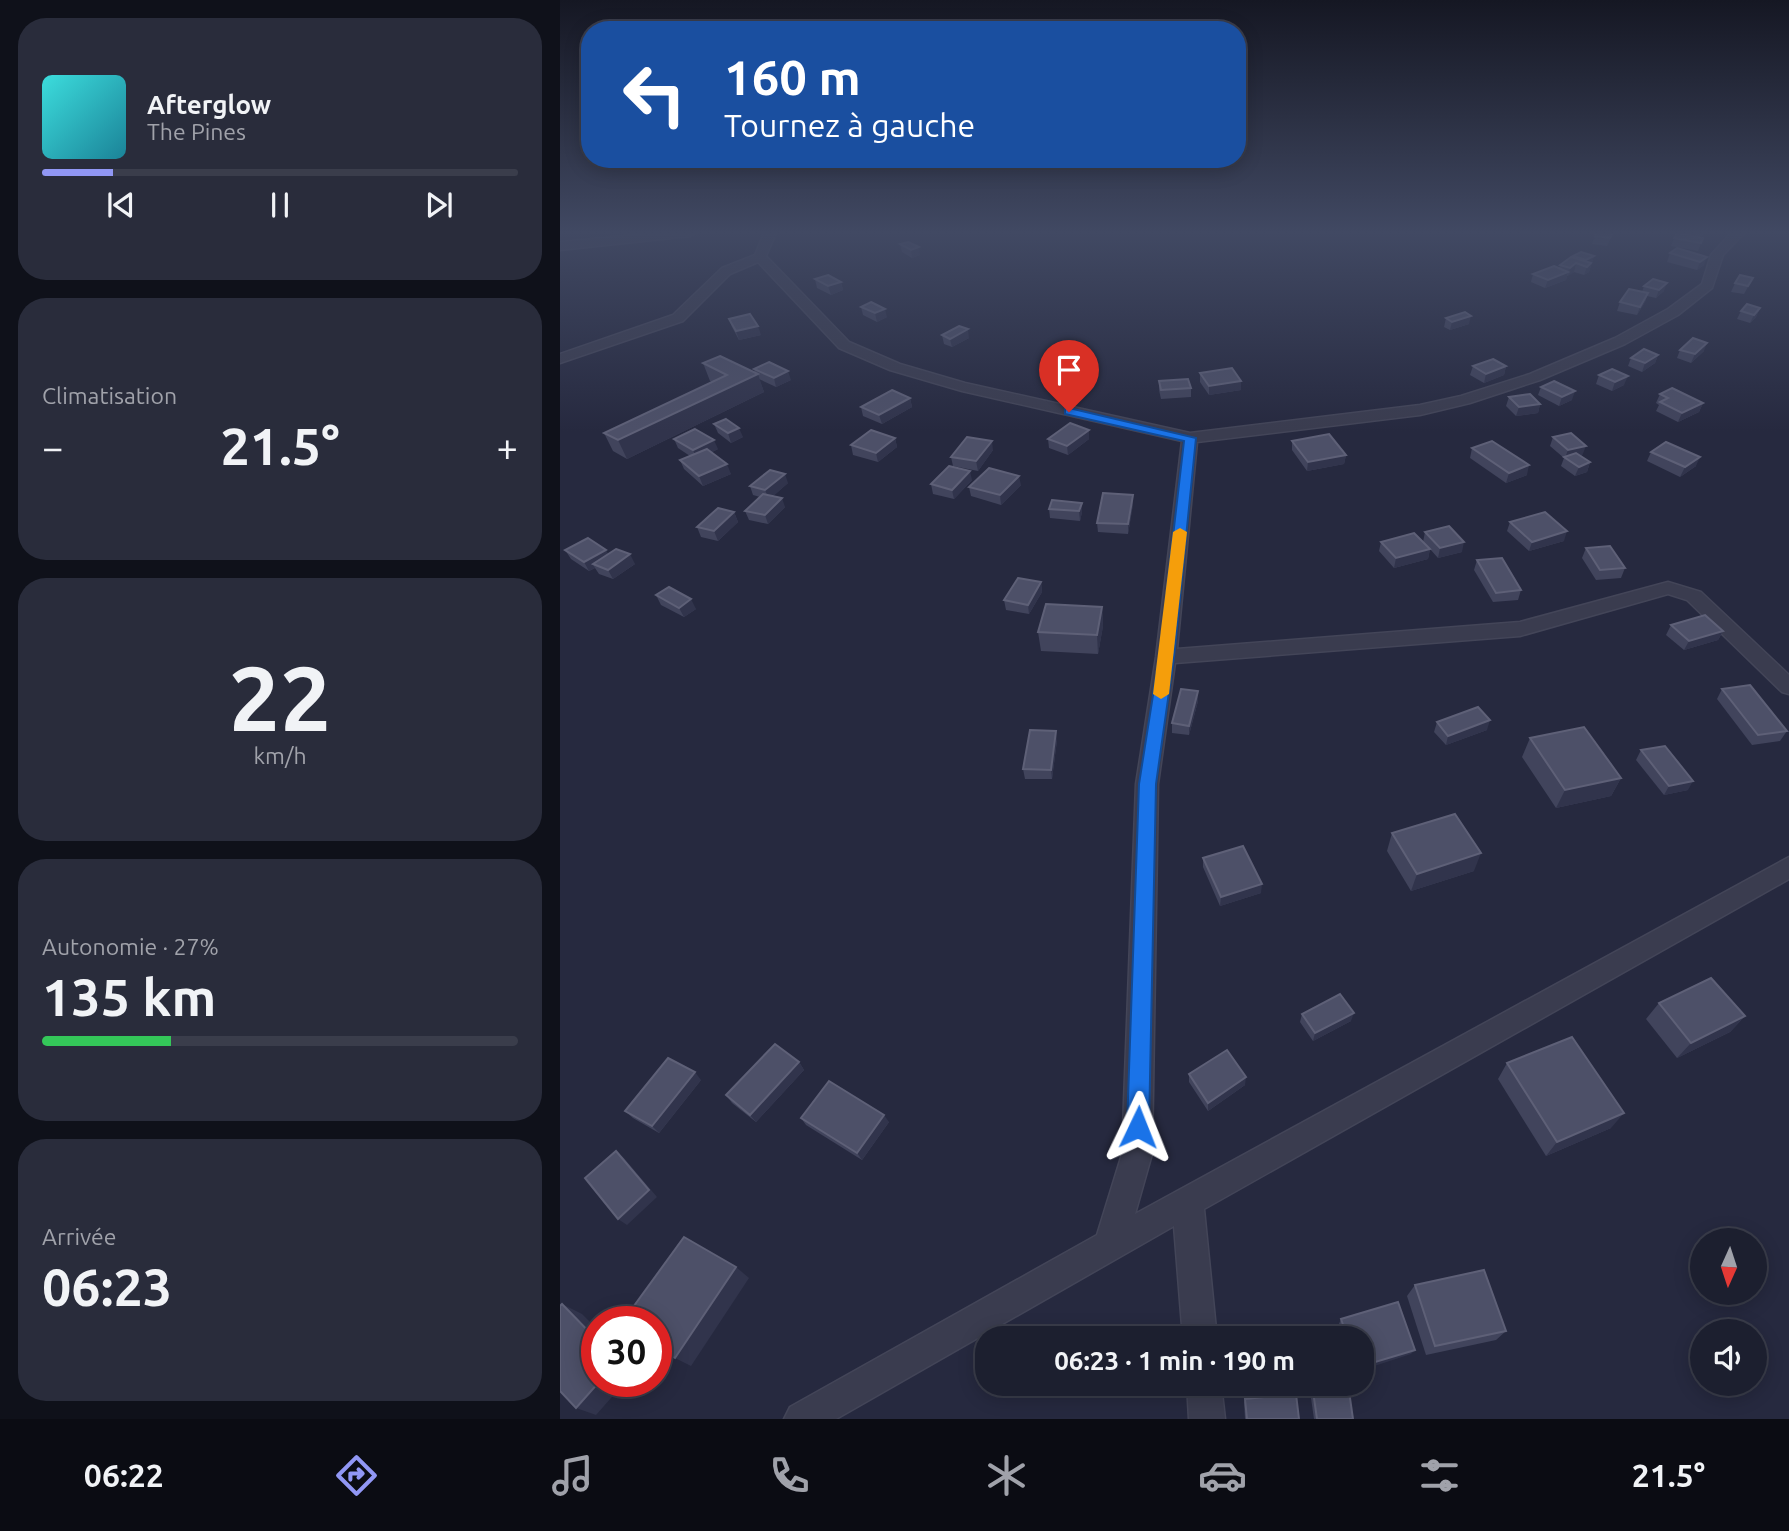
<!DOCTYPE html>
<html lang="fr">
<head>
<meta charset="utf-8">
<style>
  :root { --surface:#1c1f2f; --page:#292c3b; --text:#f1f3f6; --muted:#a0a2aa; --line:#3a3d4b; --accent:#9197f4 }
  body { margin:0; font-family:Ubuntu,sans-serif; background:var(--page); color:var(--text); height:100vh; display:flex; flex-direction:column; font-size:26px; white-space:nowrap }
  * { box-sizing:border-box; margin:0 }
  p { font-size:23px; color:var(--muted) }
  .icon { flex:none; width:38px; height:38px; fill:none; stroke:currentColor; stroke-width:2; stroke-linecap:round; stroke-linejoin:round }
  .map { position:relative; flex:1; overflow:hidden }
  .sheet { display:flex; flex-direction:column; gap:18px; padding:18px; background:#0f111a; width:560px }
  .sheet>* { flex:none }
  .guide { position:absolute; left:21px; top:21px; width:665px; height:147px; border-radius:28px; box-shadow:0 4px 18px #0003,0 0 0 2px var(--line); background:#1a4fa0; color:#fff; overflow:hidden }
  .needle { width:46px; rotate:183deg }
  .fabs { position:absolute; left:1130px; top:1228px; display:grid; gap:14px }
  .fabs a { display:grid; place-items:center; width:77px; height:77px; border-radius:50%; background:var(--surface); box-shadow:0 4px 18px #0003,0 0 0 2px var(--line); font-size:35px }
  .speed { position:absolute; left:21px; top:1306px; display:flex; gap:14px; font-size:35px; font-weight:700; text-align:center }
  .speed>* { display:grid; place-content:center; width:91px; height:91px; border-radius:50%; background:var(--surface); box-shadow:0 4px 18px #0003,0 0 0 2px var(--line); line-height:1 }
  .speed .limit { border:10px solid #d22; background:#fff; color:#111 }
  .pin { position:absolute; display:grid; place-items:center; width:60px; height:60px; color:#fff; margin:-72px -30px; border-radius:50% 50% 50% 0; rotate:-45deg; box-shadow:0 0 7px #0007 }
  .pin .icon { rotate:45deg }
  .me { position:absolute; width:77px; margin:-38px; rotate:2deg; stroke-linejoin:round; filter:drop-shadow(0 0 5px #0008) }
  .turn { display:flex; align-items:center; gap:24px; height:147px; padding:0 28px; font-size:32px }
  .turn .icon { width:91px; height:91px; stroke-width:2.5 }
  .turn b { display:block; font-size:49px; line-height:60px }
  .big { font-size:52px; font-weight:700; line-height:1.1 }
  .sheet .widget { flex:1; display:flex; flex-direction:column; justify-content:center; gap:10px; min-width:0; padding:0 24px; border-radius:28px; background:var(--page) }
  .sheet .dial { align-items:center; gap:0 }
  .dial b { font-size:91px; line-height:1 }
  .song { display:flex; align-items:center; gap:21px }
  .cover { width:84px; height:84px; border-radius:10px; background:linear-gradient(135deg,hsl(180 70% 55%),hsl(190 70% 35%)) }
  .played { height:7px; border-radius:4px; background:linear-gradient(90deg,var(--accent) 15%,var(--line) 15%) }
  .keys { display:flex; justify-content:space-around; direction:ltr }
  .heat { display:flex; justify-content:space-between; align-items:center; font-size:38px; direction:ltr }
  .charge { height:10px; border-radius:5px; background:linear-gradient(90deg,#34c759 27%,var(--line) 0) }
  .trip { position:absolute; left:415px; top:1326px; width:399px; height:70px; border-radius:28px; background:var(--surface); box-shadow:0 4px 18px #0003,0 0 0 2px var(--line); font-weight:700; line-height:70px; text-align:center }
  .tabs { display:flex; height:112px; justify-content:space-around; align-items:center; background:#0b0c13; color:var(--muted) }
  .tabs .icon { width:49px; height:49px }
  .tabs .on { color:var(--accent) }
  .tabs b { font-size:32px; color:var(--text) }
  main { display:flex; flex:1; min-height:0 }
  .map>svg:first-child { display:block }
</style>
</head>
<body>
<main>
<section class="sheet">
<div class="widget">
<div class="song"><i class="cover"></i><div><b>Afterglow</b><p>The Pines</p></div></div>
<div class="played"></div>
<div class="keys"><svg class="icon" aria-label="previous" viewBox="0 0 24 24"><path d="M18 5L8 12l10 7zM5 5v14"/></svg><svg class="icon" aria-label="pause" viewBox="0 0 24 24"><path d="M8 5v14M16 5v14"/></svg><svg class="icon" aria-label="next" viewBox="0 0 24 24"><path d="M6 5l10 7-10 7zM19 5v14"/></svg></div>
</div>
<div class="widget"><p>Climatisation</p>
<div class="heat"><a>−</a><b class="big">21.5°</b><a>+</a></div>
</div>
<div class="widget dial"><b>22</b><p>km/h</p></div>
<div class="widget"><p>Autonomie · 27%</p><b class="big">135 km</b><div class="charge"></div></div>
<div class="widget"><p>Arrivée</p><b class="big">06:23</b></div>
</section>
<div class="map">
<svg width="1229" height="1419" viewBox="0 0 1229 1419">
  <rect width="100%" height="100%" fill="#26293f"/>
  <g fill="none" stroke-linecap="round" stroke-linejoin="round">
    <defs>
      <g id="minor">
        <polygon points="98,233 136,233 130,236 0,250 0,242"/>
        <polygon points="204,233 216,233 206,256 289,342 340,364 405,383 630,433 860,405 901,396 970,374 1055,338 1108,309 1142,284 1151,255 1171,233 1184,233 1163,255 1152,288 1118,315 1065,344 980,380 910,403 860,415 637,442 617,649 960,622 1108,582 1141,592 1229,675 1229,694 1222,692 1127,600 1108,594 960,636 615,663 598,784 592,1154 575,1214 1229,857 1229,879 644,1209 657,1339 623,1339 614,1226 276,1419 224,1419 230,1407 537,1235 562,1154 576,784 596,657 622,441 402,391 330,370 279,348 198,262 170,274 123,321 0,363 0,354 113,315 162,268 195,255"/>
        <polygon points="627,1384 661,1384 665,1419 629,1419"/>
      </g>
    </defs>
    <use href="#minor" stroke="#434558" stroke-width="3"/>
    <use href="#minor" fill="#3a3c4f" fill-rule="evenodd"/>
  </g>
  <g fill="#41445c">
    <polygon points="1036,233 1053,233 1047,246 1032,244"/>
    <polygon points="1129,233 1144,233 1143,236 1129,234"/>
    <polygon points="1114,238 1143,238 1138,251 1111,246"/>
    <polygon points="340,244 360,255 352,258 342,252"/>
    <polygon points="1117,248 1144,265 1137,270 1107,262 1110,253"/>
    <polygon points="1013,256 1034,256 1029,272 1024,275 1014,272 1007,276 1006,280 985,288 971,282 973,274 999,268 1000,265 1013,258"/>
    <polygon points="1193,278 1184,294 1171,292 1175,283"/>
    <polygon points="255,279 281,282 283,290 271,295 257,288"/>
    <polygon points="1084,286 1104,291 1096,298 1087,296 1085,302 1077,315 1057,311 1060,302 1082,292"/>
    <polygon points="301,307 327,317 317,322 303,315"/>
    <polygon points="1200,308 1196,317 1190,323 1177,319 1181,311"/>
    <polygon points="886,318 909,324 890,330 884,327"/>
    <polygon points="169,319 201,335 179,340 172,327"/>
    <polygon points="382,335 409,338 392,347 384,344"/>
    <polygon points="1120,350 1144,351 1131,363 1117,358"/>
    <polygon points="1098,355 1095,363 1082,372 1068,366 1071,358"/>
    <polygon points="143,363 195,373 194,369 231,380 216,387 199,379 204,392 67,459 53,451 44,433 152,382 150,381"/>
    <polygon points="913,366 946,366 944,375 924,383 910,375"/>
    <polygon points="640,373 681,381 681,390 649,395 640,382"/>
    <polygon points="1039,375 1064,385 1052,391 1036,384"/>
    <polygon points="599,381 631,388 631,397 601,399 599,390"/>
    <polygon points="981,387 1012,400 999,406 978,395"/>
    <polygon points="1100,394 1143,403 1139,412 1118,422 1096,411 1099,405 1096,403"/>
    <polygon points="949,397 980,404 978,413 956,416 946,406"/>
    <polygon points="350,398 352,407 322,424 303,416 301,407"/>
    <polygon points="154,424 183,437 171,443 158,433"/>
    <polygon points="993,437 1022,456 1021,456 1030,462 1027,472 1015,476 1001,466 1004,458 990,446"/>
    <polygon points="335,438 337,447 318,462 293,455 291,445"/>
    <polygon points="114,439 158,449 152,452 171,474 143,486 124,469 120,460 130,456 118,448"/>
    <polygon points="488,439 529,439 508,455 489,448"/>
    <polygon points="732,441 786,455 784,464 747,471 732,450"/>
    <polygon points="912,448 967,475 946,483 910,458"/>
    <polygon points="433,450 418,471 393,466 391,457"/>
    <polygon points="1091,452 1136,466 1120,477 1087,461"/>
    <polygon points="412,480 394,499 373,494 371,484"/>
    <polygon points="228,483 213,496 225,507 208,524 189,520 185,511 200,497 193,495 190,486"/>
    <polygon points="461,485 441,505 411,496 409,487"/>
    <polygon points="522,503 522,512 520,521 490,518 489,509"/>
    <polygon points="573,504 568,534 538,532 537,523"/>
    <polygon points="174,512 178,522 158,541 141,537 137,527"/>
    <polygon points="950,522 1004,541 969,551 947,531"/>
    <polygon points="865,532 902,552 878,558 870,549 868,559 834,568 819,551 821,542 863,542"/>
    <polygon points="1026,548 1065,568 1061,578 1036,580 1022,558"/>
    <polygon points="5,550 48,554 75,564 53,579 39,574 35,568 29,571 11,559"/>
    <polygon points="917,560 961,590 958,600 933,602 914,570"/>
    <polygon points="481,582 482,592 469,614 446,610 444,600"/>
    <polygon points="96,595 136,609 124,617 101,605"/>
    <polygon points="542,607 543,626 538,654 481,651 478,632"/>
    <polygon points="1111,625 1163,631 1158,640 1124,650 1106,635"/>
    <polygon points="1162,689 1227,731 1220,741 1192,745 1157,699"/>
    <polygon points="638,691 638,701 629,735 612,733 612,723"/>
    <polygon points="877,722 927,730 886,745 874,732"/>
    <polygon points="970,738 1061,778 1051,796 996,808 962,757"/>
    <polygon points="497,740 492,779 465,779 463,769"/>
    <polygon points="1081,750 1128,790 1104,795 1076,760"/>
    <polygon points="832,833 914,871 851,891 827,851"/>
    <polygon points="643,858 701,893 660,906 643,867"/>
    <polygon points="1099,1003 1185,1016 1170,1032 1117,1058 1086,1019"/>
    <polygon points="742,1014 791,1021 753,1041 740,1022"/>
    <polygon points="239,1062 244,1070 196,1122 172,1103 166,1095"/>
    <polygon points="947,1063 1051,1128 986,1156 938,1079"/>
    <polygon points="629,1074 685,1085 648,1111 629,1082"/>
    <polygon points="141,1080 99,1133 73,1118 65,1111"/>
    <polygon points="241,1118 329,1122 302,1160 246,1125"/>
    <polygon points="855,1285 946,1331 936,1340 866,1355 847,1296"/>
    <polygon points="781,1319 851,1354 802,1339 784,1339 779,1324"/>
    <polygon points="749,1384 788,1384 793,1419 754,1419"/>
    <polygon points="685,1399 739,1419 685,1419 684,1402"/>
  </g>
  <g fill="#31344c">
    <polygon points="359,247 360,255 352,258 351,250"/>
    <polygon points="1034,256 1029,272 1024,275 1027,267 1025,266 1026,260"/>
    <polygon points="1147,257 1144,265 1137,270 1140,262"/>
    <polygon points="1016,263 1014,272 1008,276 1010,268"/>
    <polygon points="1008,272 1006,280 985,288 988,280"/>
    <polygon points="281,282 283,290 271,295 268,286"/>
    <polygon points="1107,283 1104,291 1096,298 1099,290"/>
    <polygon points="1088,293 1085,302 1077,315 1080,307"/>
    <polygon points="1200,308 1196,317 1190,323 1194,315"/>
    <polygon points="325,309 327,317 317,322 315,313"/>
    <polygon points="911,316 909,324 890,330 892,322"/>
    <polygon points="198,326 201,335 179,340 176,331"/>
    <polygon points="408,329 409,338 392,347 390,339"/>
    <polygon points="1147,343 1144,351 1131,363 1135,354"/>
    <polygon points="1098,355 1095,363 1082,372 1085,363"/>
    <polygon points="946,366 944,375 924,383 926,374"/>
    <polygon points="228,371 231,380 216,387 214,378"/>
    <polygon points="198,374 204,392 67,459 58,440"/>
    <polygon points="1068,376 1064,385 1052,391 1055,382"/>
    <polygon points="681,381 681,390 649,395 649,386"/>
    <polygon points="1015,391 1012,400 999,406 1002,397"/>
    <polygon points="350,398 352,407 322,424 319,415"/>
    <polygon points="1143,403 1139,412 1118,422 1122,413"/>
    <polygon points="980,404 978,413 956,416 959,407"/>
    <polygon points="179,428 183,437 171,443 168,433"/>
    <polygon points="529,430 529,439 508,455 507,446"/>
    <polygon points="335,438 337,447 318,462 316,453"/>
    <polygon points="154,440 158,449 137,460 133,450"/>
    <polygon points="432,441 433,450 418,471 416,461"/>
    <polygon points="1026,446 1022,456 1007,459 1005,458 1008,450"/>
    <polygon points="786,455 784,464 747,471 748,462"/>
    <polygon points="1140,457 1136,466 1120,477 1125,467"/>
    <polygon points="1030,462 1027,472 1015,476 1019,467"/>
    <polygon points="167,464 171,474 143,486 139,476"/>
    <polygon points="969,465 967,475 946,483 949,473"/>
    <polygon points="410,471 412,480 394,499 392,490"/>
    <polygon points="225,474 228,483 209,500 205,490"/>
    <polygon points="459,476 461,485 441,505 440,495"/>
    <polygon points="573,495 573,504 568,534 568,524"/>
    <polygon points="222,498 225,507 208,524 205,515"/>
    <polygon points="522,503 522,512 520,521 519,511"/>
    <polygon points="174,512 178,522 158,541 154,531"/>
    <polygon points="1007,531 1004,541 969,551 972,542"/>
    <polygon points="904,542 902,552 878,558 880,548"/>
    <polygon points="870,549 868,559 834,568 836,558"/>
    <polygon points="46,550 51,559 33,564 35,568 29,571 24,562"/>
    <polygon points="70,554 75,564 53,579 48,570"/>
    <polygon points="481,582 482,592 469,614 468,605"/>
    <polygon points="131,599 136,609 124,617 119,608"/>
    <polygon points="542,607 543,626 538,654 537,635"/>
    <polygon points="1163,631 1158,640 1124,650 1129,641"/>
    <polygon points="638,691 638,701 629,735 629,726"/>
    <polygon points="930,720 927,730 886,745 888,736"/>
    <polygon points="496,731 497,740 492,779 491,770"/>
    <polygon points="1061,778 1051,796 996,808 1005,790"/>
    <polygon points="1133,781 1128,790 1104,795 1109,786"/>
    <polygon points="921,853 914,871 851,891 857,874"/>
    <polygon points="702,884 701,893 660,906 661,897"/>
    <polygon points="794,1013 791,1021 753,1041 755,1033"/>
    <polygon points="1185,1016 1170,1032 1117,1058 1131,1043"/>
    <polygon points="239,1062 244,1070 196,1122 190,1115"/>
    <polygon points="135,1072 141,1080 99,1133 92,1126"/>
    <polygon points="686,1077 685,1085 648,1111 648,1103"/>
    <polygon points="1064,1113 1051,1128 986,1156 997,1142"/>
    <polygon points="324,1115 329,1122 302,1160 297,1153"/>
    <polygon points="56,1151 64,1158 97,1197 67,1225 58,1219"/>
    <polygon points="176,1267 189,1278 131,1366 115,1358"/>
    <polygon points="2,1304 22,1314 37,1329 37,1340"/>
    <polygon points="855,1350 851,1354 802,1370 802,1366"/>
    <polygon points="40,1381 66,1381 36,1415 16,1408"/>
  </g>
  <g fill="#4d5068" stroke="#5e6077" stroke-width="2">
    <polygon points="1036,233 1052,233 1050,238 1035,236"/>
    <polygon points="1117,233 1143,238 1141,243 1114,238"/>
    <polygon points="348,242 359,247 351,250 340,244"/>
    <polygon points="1117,248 1147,257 1140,262 1110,253"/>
    <polygon points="1021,252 1034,256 1026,260 1013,256"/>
    <polygon points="1011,257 1031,263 1027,267 1016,263 1010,268 1000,265"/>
    <polygon points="994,266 1008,272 988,280 973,274"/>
    <polygon points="268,275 281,282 268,286 255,279"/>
    <polygon points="1180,275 1193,278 1188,286 1175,283"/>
    <polygon points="1093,279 1107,283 1099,290 1084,286"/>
    <polygon points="1069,289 1088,293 1080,307 1060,302"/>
    <polygon points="311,302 325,309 315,313 301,307"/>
    <polygon points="1187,304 1200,308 1194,315 1181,311"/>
    <polygon points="905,312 911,316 892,322 886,318"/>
    <polygon points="190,314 198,326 176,331 169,319"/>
    <polygon points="399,326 408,329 390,339 382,335"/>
    <polygon points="1133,338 1147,343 1135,354 1120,350"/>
    <polygon points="1084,349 1098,355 1085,363 1071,358"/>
    <polygon points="160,356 198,374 58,440 44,433 167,375 143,363"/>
    <polygon points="933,359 946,366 926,374 913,366"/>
    <polygon points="209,362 228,371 214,378 194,369"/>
    <polygon points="672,368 681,381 649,386 640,373"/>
    <polygon points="1052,369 1068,376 1055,382 1039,375"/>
    <polygon points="628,379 631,388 601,390 599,381"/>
    <polygon points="994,381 1015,391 1002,397 981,387"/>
    <polygon points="1112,388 1143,403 1122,413 1100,402 1108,398 1100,394"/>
    <polygon points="332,390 350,398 319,415 301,407"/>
    <polygon points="970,394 980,404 959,407 949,397"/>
    <polygon points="166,419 179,428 168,433 154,424"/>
    <polygon points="510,423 529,430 507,446 488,439"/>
    <polygon points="135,429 154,440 133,450 114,439"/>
    <polygon points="311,430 335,438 316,453 291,445"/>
    <polygon points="1011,433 1026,446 1008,450 993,437"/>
    <polygon points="769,434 786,455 748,462 732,441"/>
    <polygon points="407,437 432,441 416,461 391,457"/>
    <polygon points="932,441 969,465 949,473 912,448"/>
    <polygon points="1106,442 1140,457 1125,467 1091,452"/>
    <polygon points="147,449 167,464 139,476 120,460"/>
    <polygon points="1016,453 1030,462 1019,467 1004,457"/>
    <polygon points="389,466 410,471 392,490 371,484"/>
    <polygon points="429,468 459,476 440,495 409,487"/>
    <polygon points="210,470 225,474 205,490 190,486"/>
    <polygon points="543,493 573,495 568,524 537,523"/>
    <polygon points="203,494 222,498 205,515 185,511"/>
    <polygon points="492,500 522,503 519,511 489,509"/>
    <polygon points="158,508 174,512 154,531 137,527"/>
    <polygon points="985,512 1007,531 972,542 950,522"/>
    <polygon points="889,526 904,542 880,548 865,532"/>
    <polygon points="854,533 870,549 836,558 821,542"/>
    <polygon points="28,538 46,550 24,562 5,550"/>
    <polygon points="1050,546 1065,568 1040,570 1026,548"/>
    <polygon points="56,549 70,554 48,570 33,564"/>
    <polygon points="942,558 961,590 936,593 917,560"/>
    <polygon points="458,578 481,582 468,605 444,600"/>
    <polygon points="109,587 131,599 119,608 96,595"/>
    <polygon points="486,604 542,607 537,635 478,632"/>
    <polygon points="1145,615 1163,631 1129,641 1111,625"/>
    <polygon points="1190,685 1227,731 1198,735 1162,689"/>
    <polygon points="621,689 638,691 629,726 612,723"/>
    <polygon points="918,707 930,720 888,736 877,722"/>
    <polygon points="1024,727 1061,778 1005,790 970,738"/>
    <polygon points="470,730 496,731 491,770 463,769"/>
    <polygon points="1105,746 1133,781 1109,786 1081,750"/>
    <polygon points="895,814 921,853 857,874 832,833"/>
    <polygon points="683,846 702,884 661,897 643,858"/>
    <polygon points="1151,978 1185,1016 1131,1043 1099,1003"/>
    <polygon points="780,994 794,1013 755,1033 742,1014"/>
    <polygon points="1012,1037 1064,1113 997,1142 947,1063"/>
    <polygon points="215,1044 239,1062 190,1115 166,1095"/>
    <polygon points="667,1050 686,1077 648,1103 629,1074"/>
    <polygon points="108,1058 135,1072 92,1126 65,1111"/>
    <polygon points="269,1081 324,1115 297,1153 241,1118"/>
    <polygon points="56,1151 89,1190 58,1219 25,1178"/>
    <polygon points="124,1237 176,1267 115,1358 96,1346 96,1321 63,1321"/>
    <polygon points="924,1270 946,1331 875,1346 855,1285"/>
    <polygon points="838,1302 855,1350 802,1366 802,1339 788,1339 781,1319"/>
    <polygon points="2,1304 37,1340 37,1381 40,1381 16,1408 0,1391 0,1306"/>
    <polygon points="752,1384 788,1384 793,1419 757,1419"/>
    <polygon points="736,1394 739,1419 687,1419 685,1399"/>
  </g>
  <linearGradient id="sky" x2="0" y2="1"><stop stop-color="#151723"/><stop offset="0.54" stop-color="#414963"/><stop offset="1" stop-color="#414963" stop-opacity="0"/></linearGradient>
  <rect width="1229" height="431" fill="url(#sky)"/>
  <polygon fill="#1a73e8" stroke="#114b97" stroke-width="2" points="509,408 636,438 614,657 596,784 589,1127 586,1135 578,1138 570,1135 567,1127 579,784 599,657 624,441 505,414 505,409"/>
  <polygon fill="#f59e0b" points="620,528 627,532 609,694 601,699 593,694 613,532"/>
</svg>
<div class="fabs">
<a><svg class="needle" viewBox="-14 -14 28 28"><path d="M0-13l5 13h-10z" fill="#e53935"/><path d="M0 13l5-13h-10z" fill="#a0a2aa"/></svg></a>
<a><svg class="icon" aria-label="sound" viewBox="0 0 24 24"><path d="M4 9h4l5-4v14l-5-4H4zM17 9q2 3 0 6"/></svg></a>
</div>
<div class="speed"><div class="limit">30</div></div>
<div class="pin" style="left:509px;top:412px;background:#d93025"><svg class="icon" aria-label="arrive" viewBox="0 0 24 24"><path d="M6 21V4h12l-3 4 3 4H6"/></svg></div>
<svg class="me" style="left:578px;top:1127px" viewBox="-20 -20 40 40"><path d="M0-17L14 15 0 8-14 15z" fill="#1a73e8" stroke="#fff" stroke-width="4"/></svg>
<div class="trip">06:23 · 1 min · 190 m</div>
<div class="guide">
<div class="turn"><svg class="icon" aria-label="left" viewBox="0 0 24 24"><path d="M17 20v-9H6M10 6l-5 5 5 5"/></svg><div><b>160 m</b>Tournez à gauche</div></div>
</div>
</div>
</main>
<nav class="tabs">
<b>06:22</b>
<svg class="icon on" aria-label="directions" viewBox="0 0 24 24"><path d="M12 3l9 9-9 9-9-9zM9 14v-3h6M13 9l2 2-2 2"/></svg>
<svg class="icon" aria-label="music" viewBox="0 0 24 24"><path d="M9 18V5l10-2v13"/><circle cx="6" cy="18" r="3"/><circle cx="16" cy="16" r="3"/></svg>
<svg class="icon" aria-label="phone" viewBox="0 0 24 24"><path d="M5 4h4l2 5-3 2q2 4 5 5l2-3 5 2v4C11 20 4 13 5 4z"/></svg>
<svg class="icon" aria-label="climate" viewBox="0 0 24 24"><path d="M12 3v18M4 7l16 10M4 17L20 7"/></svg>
<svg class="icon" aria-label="car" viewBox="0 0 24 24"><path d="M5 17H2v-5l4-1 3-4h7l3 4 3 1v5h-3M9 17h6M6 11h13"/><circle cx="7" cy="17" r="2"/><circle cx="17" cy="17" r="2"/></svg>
<svg class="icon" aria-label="filters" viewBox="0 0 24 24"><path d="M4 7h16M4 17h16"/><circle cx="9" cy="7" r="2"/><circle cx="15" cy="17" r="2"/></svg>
<b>21.5°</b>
</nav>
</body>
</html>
